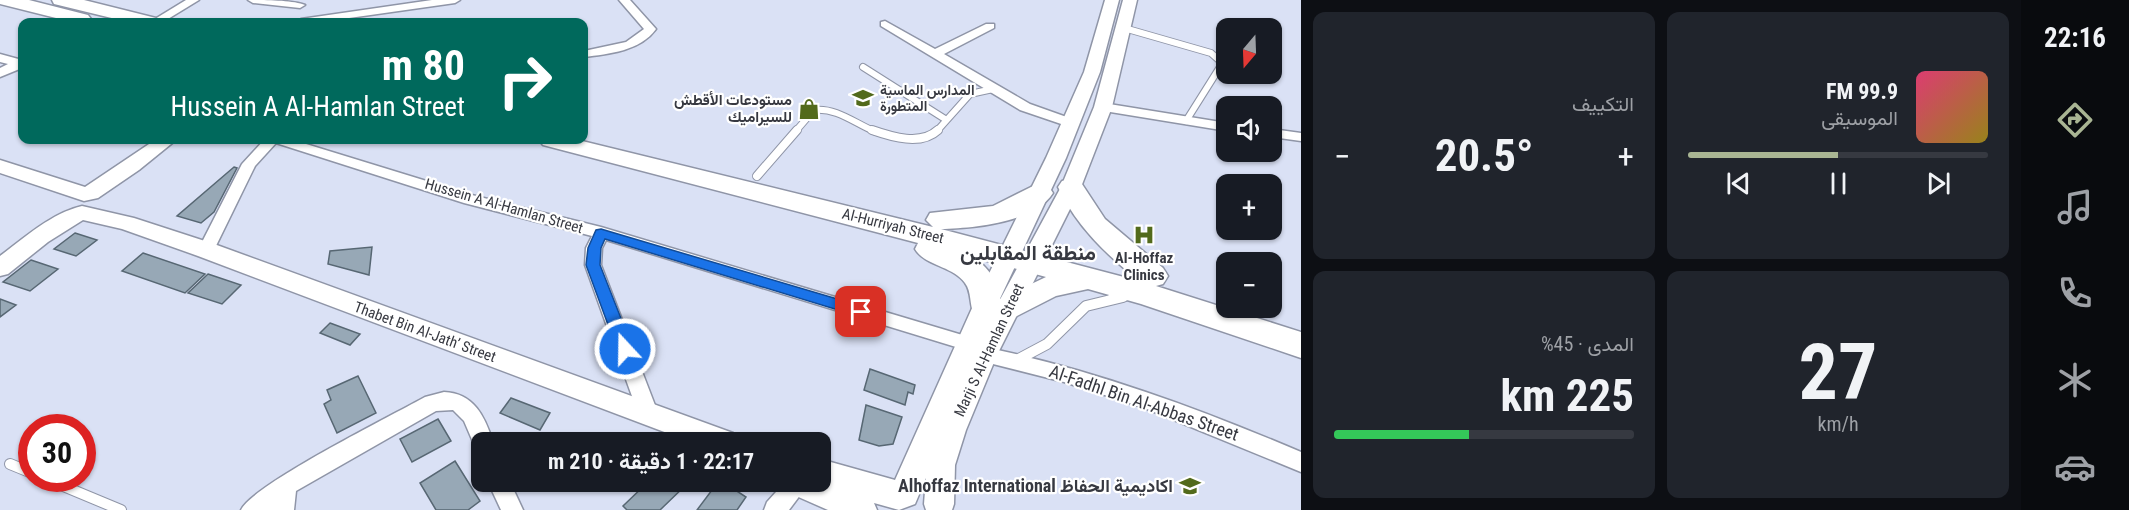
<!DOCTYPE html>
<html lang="ar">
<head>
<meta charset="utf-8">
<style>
  :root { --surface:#171b24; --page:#20242c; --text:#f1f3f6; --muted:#9ea1a6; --line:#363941; --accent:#a9b593 }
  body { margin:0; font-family:"Roboto Condensed",Vazirmatn,sans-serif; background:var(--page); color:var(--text); direction:rtl; height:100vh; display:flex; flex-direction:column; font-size:22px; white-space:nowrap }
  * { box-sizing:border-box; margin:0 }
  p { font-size:20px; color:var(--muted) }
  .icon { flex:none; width:33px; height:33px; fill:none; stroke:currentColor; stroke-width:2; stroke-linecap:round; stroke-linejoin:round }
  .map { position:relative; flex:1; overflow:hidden; direction:ltr }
  .details { display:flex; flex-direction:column; gap:12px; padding:12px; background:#0d0f14; width:720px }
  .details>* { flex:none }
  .guide { position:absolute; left:18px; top:18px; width:570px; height:126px; border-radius:12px; box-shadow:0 2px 4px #0004; direction:rtl; background:#00695c; color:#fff; overflow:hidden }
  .needle { width:39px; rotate:199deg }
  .buttons { position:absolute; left:1216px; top:18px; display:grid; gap:12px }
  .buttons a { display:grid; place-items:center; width:66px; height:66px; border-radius:12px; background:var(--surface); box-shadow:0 2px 4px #0004; font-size:30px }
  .speed { position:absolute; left:18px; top:414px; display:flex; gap:12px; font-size:30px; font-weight:700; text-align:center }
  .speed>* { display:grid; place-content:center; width:78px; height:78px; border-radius:50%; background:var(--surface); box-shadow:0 2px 4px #0004; line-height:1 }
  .speed .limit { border:9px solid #d22; background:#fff; color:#111 }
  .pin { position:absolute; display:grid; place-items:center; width:51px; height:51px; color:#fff; margin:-26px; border-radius:12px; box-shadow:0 3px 9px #0006 }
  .me { position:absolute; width:66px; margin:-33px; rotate:339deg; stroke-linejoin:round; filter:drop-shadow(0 0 4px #0008) }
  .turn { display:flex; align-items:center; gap:21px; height:126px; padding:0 24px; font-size:27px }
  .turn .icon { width:78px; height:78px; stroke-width:2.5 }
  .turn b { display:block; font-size:42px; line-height:51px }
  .big { font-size:45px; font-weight:700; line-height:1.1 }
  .details .card { flex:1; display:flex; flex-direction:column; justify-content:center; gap:9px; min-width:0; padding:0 21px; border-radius:12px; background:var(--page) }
  .details .dial { align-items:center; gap:0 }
  .dial b { font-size:78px; line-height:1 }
  .song { display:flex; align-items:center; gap:18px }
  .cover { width:72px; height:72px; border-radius:9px; background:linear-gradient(135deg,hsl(340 70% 55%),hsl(50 70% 35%)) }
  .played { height:6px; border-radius:3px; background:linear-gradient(90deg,var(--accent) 50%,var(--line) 50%) }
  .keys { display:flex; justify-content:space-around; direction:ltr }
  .heat { display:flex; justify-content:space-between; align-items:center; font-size:33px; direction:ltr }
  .charge { height:9px; border-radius:4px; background:linear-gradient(90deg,#34c759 45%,var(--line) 0) }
  .details .tiles { flex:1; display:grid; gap:12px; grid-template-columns:repeat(2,1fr) }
  .trip { position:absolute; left:471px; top:432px; width:360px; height:60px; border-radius:12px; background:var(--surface); box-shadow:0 2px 4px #0004; font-weight:700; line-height:60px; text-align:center; direction:rtl }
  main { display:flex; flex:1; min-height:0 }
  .tab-bar { display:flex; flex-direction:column; width:108px; justify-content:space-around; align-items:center; background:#090b0e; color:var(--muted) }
  .tab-bar .icon { width:42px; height:42px }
  .tab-bar .active { color:var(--accent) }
  .tab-bar b { font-size:27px; color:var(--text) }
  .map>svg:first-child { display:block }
</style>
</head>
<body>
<main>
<nav class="tab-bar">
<b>22:16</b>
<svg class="icon active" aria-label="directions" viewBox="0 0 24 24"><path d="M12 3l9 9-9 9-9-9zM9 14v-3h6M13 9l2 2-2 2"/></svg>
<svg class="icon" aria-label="music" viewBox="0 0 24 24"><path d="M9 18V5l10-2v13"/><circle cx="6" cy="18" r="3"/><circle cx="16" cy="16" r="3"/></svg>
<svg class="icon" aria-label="phone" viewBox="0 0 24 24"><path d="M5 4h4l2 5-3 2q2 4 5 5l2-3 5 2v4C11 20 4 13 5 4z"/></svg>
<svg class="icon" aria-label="climate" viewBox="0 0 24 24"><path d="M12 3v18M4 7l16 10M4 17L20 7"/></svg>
<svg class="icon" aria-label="car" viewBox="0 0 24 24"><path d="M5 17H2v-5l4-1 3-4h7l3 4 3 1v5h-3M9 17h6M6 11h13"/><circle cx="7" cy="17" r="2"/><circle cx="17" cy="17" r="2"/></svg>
</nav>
<section class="details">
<div class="tiles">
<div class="card">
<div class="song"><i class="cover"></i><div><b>99.9 FM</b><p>الموسيقى</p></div></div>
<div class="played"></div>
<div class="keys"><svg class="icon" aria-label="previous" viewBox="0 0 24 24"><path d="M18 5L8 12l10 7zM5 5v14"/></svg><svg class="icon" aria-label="pause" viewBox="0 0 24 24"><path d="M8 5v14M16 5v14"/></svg><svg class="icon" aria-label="next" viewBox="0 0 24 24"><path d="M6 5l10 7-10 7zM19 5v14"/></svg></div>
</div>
<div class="card"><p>التكييف</p>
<div class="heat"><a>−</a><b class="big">20.5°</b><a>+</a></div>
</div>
<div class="card dial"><b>27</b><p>km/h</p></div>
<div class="card"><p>المدى · 45%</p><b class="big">225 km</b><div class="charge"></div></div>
</div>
</section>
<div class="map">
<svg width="1301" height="510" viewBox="0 0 1301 510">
  <rect width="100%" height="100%" fill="#dae1f5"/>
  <g fill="#97a8b6" stroke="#576773" stroke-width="1.5">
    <polygon points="234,167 237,168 214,212 201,223 177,216"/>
    <polygon points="75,233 97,240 76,256 54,249"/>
    <polygon points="372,247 369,275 328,264 330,251"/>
    <polygon points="143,253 205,274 185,293 122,271"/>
    <polygon points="31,260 58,269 30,291 3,282"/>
    <polygon points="208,274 241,285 222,304 188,293"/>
    <polygon points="0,299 16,305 0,317"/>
    <polygon points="330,323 360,334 350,345 320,333"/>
    <polygon points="870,369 915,385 913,394 908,392 905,405 864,390"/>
    <polygon points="358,376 376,413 337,433 324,404 331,400 327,390"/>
    <polygon points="511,398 550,413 540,430 500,413"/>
    <polygon points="866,405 902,417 893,444 879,446 859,440"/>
    <polygon points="438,419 451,441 412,462 400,439"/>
    <polygon points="455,461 480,501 468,510 436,510 420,483"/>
    <polygon points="648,482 689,482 660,510 627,510 623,506"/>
    <polygon points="718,482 723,482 746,497 737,510 697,510"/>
  </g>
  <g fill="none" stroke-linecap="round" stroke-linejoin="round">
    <defs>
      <g id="lane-far2">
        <polyline points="1124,28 1211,53 1220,61 1220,67 1186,121"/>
        <polyline points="863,67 945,119"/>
        <path d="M795,132l19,-22c22,-3 42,14 62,22"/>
        <polyline points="936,132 970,94 993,89"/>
      </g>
      <g id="lane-far1">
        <path d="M872,130c20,7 49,16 66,0"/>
        <polyline points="757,176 797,130"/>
        <polyline points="1112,298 1128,296"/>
      </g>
      <g id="lane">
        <polyline points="1015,361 1047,344 1086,306 1123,297"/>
        <polyline points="10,464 32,473"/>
        <polyline points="44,478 121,510"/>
      </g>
      <g id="street">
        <polygon points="186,0 199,0 163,22 150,22"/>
        <path d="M248,0c16,0 45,0 57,5l-5,3 -47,-5z"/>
        <polygon points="432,0 460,0 455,3 321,22 295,22 301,19"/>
        <path d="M619,0h11l26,29c-16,22 -47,25 -72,28v-6l42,-9 18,-13z"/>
        <polygon points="885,21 935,49 986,24 994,24 994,28 944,54 1030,104 1075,120 1077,123 1070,127 1020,110 881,26 881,22"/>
        <polygon points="0,54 22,60 22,68 0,77 0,68 8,64 0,62"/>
        <polygon points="1103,103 1227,123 1227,131 1098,110 1096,107"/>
        <polygon points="1272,129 1301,133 1301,141 1272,137"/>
        <polygon points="264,140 293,140 472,195 601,227 969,337 976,339 978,344 976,349 969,351 606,240 602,248 601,265 658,413 655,419 648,422 641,419 638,413 585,265 586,248 592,236 464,203 276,143 255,166 212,254 200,254 198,250 242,164"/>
        <path d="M984,347c110,23 214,61 317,105v20l-159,-65 -78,-25 -87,-22 -2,-5 2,-5z"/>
        <path d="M444,392c30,1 41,25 49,50h-11v9l-6,-2 -12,-28 -11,-11 -17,1 -140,80 -2,19h-53c11,-25 152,-95 184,-113z"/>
        <polygon points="488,482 510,482 523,510 501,510"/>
        <polygon points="785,482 810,482 789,510 764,510 767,502"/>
      </g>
      <g id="secondary">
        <polygon points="1105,0 1119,0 1100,72 1066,158 996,307 1061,187 1094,107 1123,0 1137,0 1112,107 1081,187 997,355 966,430 955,465 954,504 952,510 926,510 924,504 926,478 915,504 899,510 874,503 877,510 828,510 787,492 782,482 820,482 820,459 895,480 973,306 1046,158 1084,72"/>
        <polygon points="155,140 176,140 139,170 98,198 84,201 0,173 0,160 85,187"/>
        <path d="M82,206l52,12 80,26 519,189 4,9h-46l-493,-186 -76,-27 -39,-9 -35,22 -40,32 -8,2v-20c25,-19 52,-43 82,-50z"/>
      </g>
      <g id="highway">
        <polygon points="0,0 29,0 88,15 91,19 88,22 72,22 0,4"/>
        <polygon points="52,0 84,0 156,18 159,22 128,22 54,4"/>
        <path d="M539,140h39l355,87 -7,-7 4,-7 63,-7 38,-19 9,-3 9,3 4,6c-19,30 -80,35 -112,36l198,52c-34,-28 -62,-54 -81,-94l4,-6 9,-2 9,2 25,38 58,49 5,8 -5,8 -7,2 145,46v26l-160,-54 -53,-15 -32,7 -47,24 -11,-4 -2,-3 -11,5 -11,-4c-5,-10 -2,-22 -9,-31 -12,-17 -40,-17 -50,-34l3,-6 -375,-98zM973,257l73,20 -46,22c-1,-17 -13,-33 -27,-42z"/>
      </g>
    </defs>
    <use href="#lane-far2" stroke="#8f95a7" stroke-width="8"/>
    <use href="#lane-far1" stroke="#8f95a7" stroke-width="10"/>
    <use href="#lane" stroke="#8f95a7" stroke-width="12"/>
    <use href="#street" stroke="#8f95a7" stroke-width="3"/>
    <use href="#secondary" stroke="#8f95a7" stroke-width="3"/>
    <use href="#highway" stroke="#8f95a7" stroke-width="3"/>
    <use href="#lane-far2" stroke="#fff" stroke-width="6"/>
    <use href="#lane-far1" stroke="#fff" stroke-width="8"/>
    <use href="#lane" stroke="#fff" stroke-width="10"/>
    <use href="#street" fill="#fff" fill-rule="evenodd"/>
    <use href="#secondary" fill="#fff" fill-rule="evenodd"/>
    <use href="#highway" fill="#fff" fill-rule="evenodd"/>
  </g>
  <polygon fill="#1a73e8" stroke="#114b97" stroke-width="1.5" points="601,229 861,306 866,308 868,312 866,316 861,317 605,239 601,248 600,265 633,349 630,354 625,356 619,354 617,349 586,265 588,248 596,230"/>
  <defs>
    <symbol id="school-bare" viewBox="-9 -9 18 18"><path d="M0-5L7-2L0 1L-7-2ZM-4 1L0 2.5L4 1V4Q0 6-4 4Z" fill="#526a1b" stroke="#fff" stroke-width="2.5" paint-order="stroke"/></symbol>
    <symbol id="shop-bare" viewBox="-9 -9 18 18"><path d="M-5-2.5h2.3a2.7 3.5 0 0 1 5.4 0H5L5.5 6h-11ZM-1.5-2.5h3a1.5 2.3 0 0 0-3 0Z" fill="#526a1b" stroke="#fff" stroke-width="2.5" paint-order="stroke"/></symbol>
    <symbol id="hospital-bare" viewBox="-9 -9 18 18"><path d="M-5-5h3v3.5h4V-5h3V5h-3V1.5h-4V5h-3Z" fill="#526a1b" stroke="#fff" stroke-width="2.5" paint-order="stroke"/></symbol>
  </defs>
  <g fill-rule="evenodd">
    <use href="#school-bare" x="848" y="83" width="30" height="30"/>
    <use href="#shop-bare" x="794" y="94" width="30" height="30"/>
    <use href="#hospital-bare" x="1129" y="220" width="30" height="30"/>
    <use href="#school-bare" x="1175" y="471" width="30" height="30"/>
  </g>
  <g text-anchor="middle" stroke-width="4.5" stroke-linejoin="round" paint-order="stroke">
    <g font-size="14" font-weight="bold" fill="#373941" stroke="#fff" text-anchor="start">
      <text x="880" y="95">المدارس الماسية<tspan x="880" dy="16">المتطورة</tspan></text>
    </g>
    <g font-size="15" font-weight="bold" fill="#373941" stroke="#fff" text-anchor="end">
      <text x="792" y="105">مستودعات الأقطش<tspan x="792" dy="17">للسيراميك</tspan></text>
      <text x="1144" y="263" text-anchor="middle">Al-Hoffaz<tspan x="1144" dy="17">Clinics</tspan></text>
    </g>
    <g font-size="15" fill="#373941" stroke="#fff">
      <text transform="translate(504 206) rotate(16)" y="5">Hussein A Al-Hamlan Street</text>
      <text transform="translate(893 226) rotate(14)" y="5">Al-Hurriyah Street</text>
      <text transform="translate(425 332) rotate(20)" y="5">Thabet Bin Al-Jath’ Street</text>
      <text transform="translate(989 350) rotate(-65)" y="5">Marji S Al-Hamlan Street</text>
    </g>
    <g font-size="18" fill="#373941" stroke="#fff">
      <text transform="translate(1144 403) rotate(19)" y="6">Al-Fadhl Bin Al-Abbas Street</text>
    </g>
    <g font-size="18" font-weight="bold" fill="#373941" stroke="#fff" text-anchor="end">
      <text x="1173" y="492">Alhoffaz International اكاديمية الحفاظ</text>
    </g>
    <g font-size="21" font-weight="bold" fill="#373941" stroke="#fff">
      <text x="1028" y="260">منطقة المقابلين</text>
    </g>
  </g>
</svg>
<div class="buttons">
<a><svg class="needle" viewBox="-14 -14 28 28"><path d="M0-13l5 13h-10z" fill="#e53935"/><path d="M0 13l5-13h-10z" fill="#9ea1a6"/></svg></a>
<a><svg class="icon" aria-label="sound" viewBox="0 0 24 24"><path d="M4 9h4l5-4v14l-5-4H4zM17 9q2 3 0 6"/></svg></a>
<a>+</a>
<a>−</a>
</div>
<div class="speed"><div class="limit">30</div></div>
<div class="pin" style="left:861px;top:312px;background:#d93025"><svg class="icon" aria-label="arrive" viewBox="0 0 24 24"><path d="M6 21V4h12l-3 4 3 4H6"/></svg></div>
<svg class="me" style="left:625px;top:349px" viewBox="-20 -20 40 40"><circle r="17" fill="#1a73e8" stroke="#fff" stroke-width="3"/><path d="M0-11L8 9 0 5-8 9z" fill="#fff"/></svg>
<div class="trip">22:17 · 1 دقيقة · 210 m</div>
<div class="guide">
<div class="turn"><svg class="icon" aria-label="right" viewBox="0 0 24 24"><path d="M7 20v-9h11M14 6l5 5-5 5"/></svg><div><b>80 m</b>Hussein A Al-Hamlan Street</div></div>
</div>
</div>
</main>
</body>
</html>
